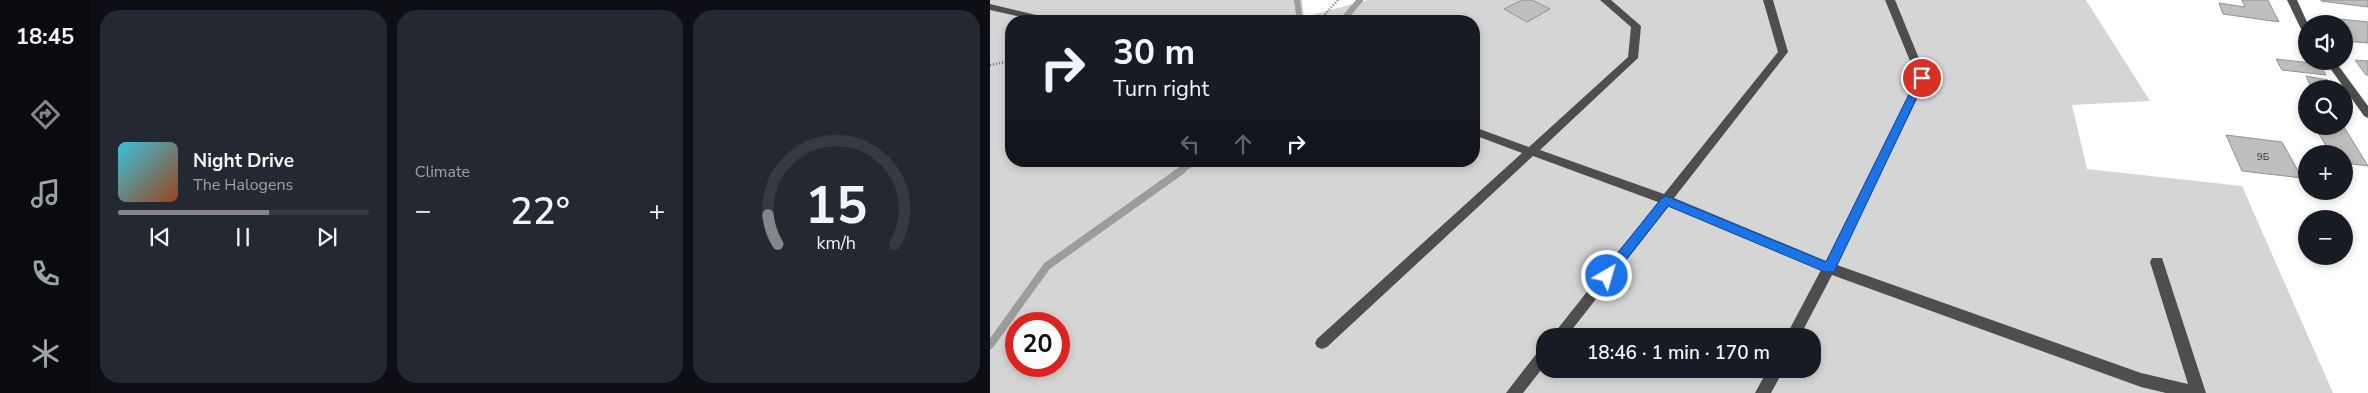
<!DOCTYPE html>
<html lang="en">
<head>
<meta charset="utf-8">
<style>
  :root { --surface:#171b24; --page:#242831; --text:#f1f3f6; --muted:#9ea1a6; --line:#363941; --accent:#858687 }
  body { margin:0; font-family:"Nunito Sans",sans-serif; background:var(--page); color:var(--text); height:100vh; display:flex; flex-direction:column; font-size:19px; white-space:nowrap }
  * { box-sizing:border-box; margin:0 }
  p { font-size:16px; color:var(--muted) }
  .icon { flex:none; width:28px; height:28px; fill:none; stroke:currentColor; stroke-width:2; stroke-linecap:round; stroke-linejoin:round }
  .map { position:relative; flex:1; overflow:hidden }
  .drawer { display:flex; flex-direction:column; gap:10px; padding:10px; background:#0d0f14; width:900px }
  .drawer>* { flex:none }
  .banner { position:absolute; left:15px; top:15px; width:475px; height:152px; border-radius:20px; box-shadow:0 2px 8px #0003; background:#171b24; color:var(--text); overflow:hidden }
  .buttons { position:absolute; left:1308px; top:15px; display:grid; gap:10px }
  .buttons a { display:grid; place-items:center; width:55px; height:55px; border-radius:50%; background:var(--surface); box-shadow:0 2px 8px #0003; font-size:25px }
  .speed { position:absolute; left:15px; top:312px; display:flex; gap:10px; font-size:25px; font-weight:700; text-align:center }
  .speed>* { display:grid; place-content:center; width:65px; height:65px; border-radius:50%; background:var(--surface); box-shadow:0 2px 8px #0003; line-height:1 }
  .speed .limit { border:8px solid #d22; background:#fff; color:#111 }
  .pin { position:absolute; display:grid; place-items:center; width:42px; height:42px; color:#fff; margin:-21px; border:2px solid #fff; border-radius:50%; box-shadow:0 1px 5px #0007 }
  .me { position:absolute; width:55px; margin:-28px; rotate:38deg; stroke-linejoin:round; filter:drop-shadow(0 0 4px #0008) }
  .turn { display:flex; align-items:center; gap:18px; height:105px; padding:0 25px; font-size:22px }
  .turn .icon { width:65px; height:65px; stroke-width:2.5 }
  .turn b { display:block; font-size:35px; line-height:42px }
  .lanes { display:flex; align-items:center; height:48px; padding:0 25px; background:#0003; justify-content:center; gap:25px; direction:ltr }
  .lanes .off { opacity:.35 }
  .big { font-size:38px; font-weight:600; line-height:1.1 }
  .drawer .widget { flex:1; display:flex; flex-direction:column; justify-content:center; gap:8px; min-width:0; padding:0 18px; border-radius:20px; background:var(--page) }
  .drawer .dial { align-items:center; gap:0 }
  .dial svg { height:130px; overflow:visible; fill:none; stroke:var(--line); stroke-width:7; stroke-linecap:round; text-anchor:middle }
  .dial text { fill:var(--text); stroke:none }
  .song { display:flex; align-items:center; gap:15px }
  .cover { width:60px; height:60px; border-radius:8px; background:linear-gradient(135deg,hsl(190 70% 55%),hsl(20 70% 35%)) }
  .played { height:5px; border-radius:2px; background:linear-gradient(90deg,var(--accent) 60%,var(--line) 60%) }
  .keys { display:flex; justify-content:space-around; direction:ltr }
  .heat { display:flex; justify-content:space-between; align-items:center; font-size:28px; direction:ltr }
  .drawer .tiles { flex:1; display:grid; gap:10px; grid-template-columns:repeat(3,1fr) }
  .trip { position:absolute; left:546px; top:328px; width:285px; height:50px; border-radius:20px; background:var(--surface); box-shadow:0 2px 8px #0003; font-weight:600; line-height:50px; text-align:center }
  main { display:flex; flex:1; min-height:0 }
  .tabs { display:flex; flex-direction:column; width:90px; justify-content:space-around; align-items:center; background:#090b0e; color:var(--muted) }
  .tabs .icon { width:35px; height:35px }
  .tabs .selected { color:var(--accent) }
  .tabs b { font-size:22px; color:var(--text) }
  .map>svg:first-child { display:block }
</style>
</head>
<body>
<main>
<nav class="tabs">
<b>18:45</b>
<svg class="icon selected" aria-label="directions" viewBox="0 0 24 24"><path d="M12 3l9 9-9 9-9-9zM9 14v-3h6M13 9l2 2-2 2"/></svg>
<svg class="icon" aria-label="music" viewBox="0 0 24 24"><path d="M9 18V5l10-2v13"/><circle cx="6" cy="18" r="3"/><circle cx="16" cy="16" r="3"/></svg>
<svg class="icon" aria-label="phone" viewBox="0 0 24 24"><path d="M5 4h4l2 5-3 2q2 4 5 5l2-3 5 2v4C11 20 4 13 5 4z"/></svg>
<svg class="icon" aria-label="climate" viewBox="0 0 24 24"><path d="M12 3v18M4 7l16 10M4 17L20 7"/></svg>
</nav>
<section class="drawer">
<div class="tiles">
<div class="widget">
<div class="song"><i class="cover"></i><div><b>Night Drive</b><p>The Halogens</p></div></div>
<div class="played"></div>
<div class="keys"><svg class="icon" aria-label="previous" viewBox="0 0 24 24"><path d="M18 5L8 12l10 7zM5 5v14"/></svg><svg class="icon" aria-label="pause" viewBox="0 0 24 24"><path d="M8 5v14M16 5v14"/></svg><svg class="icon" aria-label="next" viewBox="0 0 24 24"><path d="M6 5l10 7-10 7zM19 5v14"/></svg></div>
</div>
<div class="widget"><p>Climate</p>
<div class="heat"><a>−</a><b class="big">22°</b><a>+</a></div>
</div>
<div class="widget dial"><svg viewBox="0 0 100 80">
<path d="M14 69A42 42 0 1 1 86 69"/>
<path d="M14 69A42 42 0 0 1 8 51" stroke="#858687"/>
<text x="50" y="56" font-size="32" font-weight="700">15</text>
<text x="50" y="72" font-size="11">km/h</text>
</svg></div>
</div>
</section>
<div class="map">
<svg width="1378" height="393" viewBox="0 0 1378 393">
  <rect width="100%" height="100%" fill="#fff"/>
  <path fill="#d5d5d5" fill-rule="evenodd" d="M0,0h312l2,17 64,-17h718l64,101 -78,4 15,64 155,17 91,207h-1343zM21,21h463v140h-463zM26,324h43v42h-43zM555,336h267v33h-267z"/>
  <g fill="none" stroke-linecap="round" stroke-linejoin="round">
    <g stroke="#9c9c9c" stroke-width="6">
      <polyline points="307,0 310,21"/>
      <polyline points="352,21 370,0"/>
      <polyline points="190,171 205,161"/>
    </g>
    <polyline stroke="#9c9c9c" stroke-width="8" points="0,345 57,266 192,170"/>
  </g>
  <g fill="#bebebe" stroke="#929292">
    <polygon points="532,0 542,0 560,9 537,22 514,9"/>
    <polygon points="1252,0 1278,0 1289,22 1233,14 1229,3 1255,7"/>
    <polygon points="1331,0 1378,0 1378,7 1331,1"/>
    <polygon points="1339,18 1378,22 1378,43 1354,41 1354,24 1343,24"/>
    <polygon points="1286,59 1329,64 1336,75 1292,70"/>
    <polygon points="1365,60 1378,61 1378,75 1376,75"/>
    <polygon points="1316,76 1338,80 1343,89 1322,89"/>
    <polygon points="1324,126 1354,127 1378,166 1354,163 1354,154 1341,154"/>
    <polygon points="1236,135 1292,142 1312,178 1252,171"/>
  </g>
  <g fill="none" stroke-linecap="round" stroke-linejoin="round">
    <g stroke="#707070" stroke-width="2.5" stroke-dasharray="1 2" stroke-linecap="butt">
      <polyline points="329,21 348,0"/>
      <polyline points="0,65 21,61"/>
    </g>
    <g fill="#4e4e4e" fill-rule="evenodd">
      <polygon points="610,0 621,0 651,26 648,58 550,150 674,194 788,52 773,0 783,0 798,52 684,198 836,261 927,78 895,0 905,0 937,78 847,265 1151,373 1198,384 1160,262 1162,258 1172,258 1216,393 1176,393 1151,387 842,275 810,336 796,336 831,270 679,206 577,336 562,336 668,202 543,156 337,347 332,349 327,347 325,343 327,339 532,153 484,135 484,127 539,147 638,57 641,27"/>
      <polygon points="1297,0 1307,0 1318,24 1316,24 1316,32 1311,29"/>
      <polygon points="0,4 63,19 65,21 49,21 0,10"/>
      <polygon points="1335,61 1345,61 1378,106 1378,118 1374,116"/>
      <polygon points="555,348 555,365 533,393 516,393 550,349"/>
      <polygon points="778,369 794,369 781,393 765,393"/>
    </g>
  </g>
  <polygon fill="#1a73e8" stroke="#114b97" points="932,75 936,78 844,272 835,272 678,206 621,279 612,279 610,276 612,272 672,198 676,196 836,262 927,78"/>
  <g text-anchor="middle" stroke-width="4" stroke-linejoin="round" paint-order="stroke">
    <g font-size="10" fill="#303030">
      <text x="1273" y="160">9Б</text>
    </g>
  </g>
</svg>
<div class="buttons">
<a><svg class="icon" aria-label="sound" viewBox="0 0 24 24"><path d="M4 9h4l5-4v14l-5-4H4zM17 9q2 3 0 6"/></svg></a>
<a><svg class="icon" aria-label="search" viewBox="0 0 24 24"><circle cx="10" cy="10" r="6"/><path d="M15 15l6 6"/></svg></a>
<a>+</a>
<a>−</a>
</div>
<div class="speed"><div class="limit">20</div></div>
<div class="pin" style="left:932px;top:78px;background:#d93025"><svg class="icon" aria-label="arrive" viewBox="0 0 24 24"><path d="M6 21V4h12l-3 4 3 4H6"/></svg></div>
<svg class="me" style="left:617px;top:276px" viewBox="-20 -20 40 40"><circle r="17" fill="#1a73e8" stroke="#fff" stroke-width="3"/><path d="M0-11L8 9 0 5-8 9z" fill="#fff"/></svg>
<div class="trip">18:46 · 1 min · 170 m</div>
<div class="banner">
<div class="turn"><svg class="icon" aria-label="right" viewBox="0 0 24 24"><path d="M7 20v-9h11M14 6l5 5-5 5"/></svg><div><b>30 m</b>Turn right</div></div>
<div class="lanes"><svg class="icon off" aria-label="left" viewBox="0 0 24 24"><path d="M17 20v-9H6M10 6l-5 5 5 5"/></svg><svg class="icon off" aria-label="ahead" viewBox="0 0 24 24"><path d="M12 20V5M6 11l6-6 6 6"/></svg><svg class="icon" aria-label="right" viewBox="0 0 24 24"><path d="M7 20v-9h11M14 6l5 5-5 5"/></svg></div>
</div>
</div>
</main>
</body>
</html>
